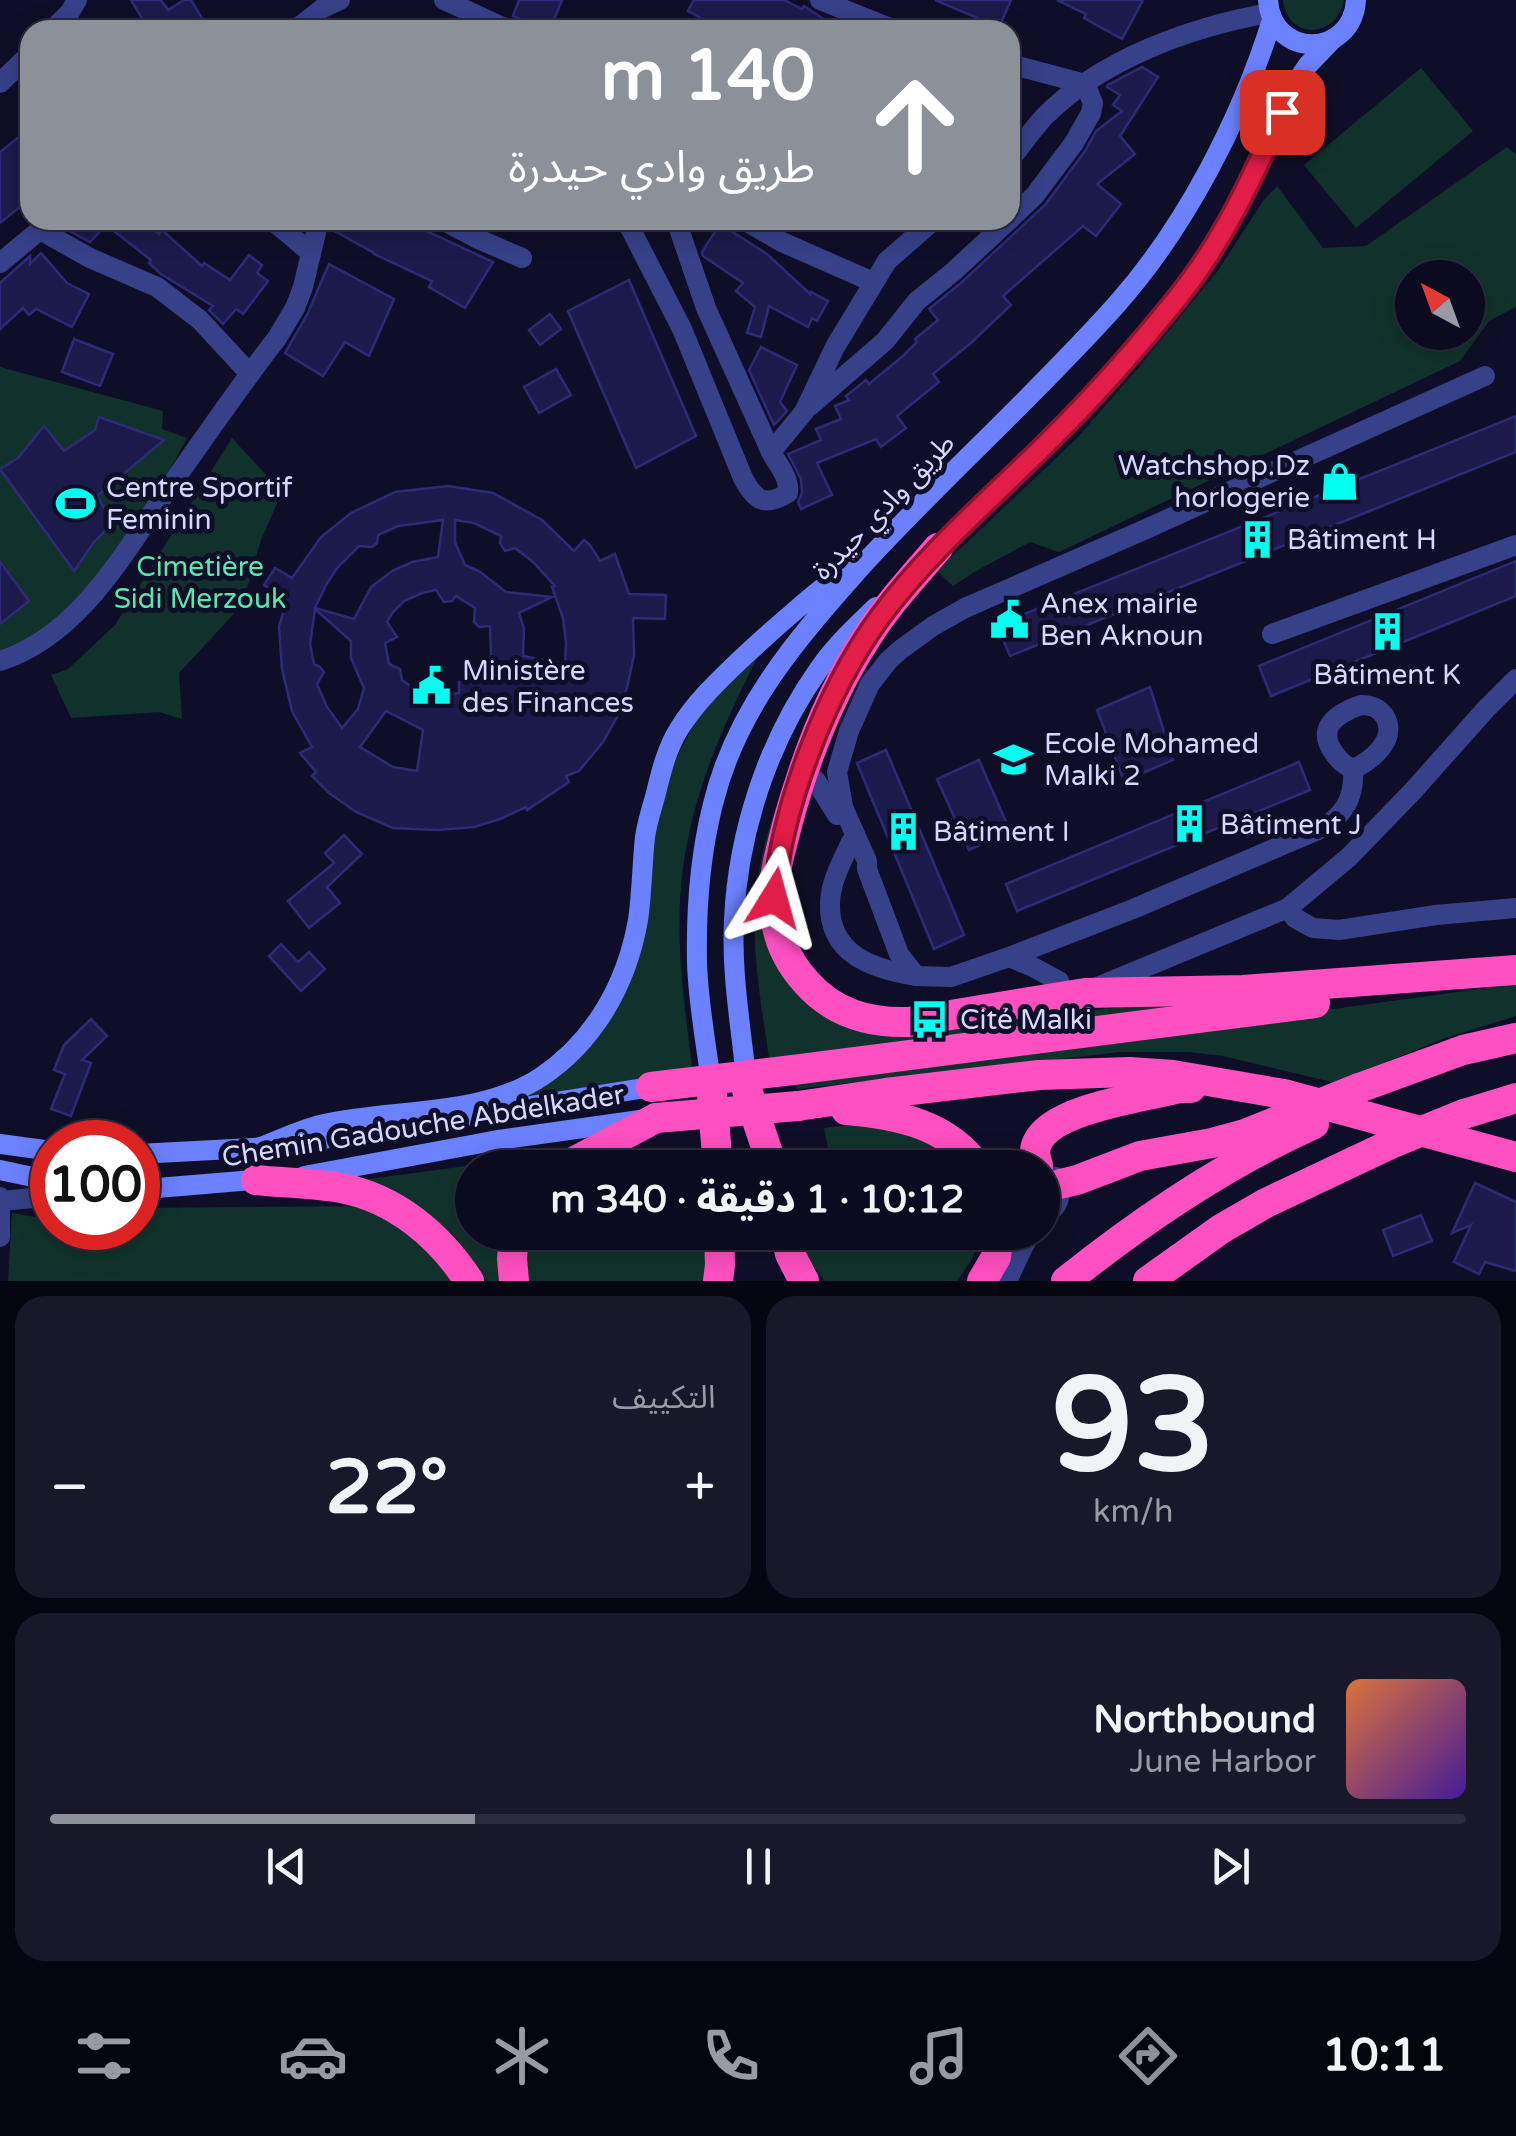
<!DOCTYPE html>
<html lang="ar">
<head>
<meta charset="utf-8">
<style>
  :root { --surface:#0b0a1e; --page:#19182b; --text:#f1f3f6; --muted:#9a9aa4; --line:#2b2b3c; --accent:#8c9099 }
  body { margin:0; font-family:"Varela Round","Noto Sans Arabic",sans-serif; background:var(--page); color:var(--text); direction:rtl; height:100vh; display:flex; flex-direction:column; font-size:38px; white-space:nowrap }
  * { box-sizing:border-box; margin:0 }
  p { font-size:32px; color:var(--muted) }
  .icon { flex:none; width:55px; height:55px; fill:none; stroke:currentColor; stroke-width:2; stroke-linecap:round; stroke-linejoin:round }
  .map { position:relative; height:1281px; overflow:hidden; direction:ltr }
  .side { display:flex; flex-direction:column; gap:15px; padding:15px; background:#060610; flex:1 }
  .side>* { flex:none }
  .top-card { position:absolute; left:20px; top:20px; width:1000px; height:210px; border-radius:30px; box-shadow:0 5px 25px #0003,0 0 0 2px var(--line); direction:rtl; background:#8c9099; color:#fff; overflow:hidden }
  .needle { width:65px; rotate:319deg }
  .fabs { position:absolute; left:1395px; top:260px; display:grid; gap:20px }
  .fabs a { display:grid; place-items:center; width:90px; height:90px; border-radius:50%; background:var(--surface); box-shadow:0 5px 25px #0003,0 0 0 2px var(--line); font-size:50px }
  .speed { position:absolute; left:30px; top:1120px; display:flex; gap:20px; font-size:50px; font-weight:700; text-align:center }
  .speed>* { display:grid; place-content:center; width:130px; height:130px; border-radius:50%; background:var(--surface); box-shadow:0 5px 25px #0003,0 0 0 2px var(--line); line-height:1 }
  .speed .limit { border:15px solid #d22; background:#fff; color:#111 }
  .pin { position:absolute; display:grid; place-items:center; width:85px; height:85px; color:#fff; margin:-42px; border-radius:20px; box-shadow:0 5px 15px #0006 }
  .me { position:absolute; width:110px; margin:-55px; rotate:8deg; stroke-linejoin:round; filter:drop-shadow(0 0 8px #0008) }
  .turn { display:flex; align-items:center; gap:35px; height:210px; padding:0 40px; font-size:45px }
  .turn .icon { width:130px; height:130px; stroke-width:2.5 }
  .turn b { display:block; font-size:70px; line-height:85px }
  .big { font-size:75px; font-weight:800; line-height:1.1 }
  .side .tile { flex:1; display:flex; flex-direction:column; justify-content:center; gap:15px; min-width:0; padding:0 35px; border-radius:30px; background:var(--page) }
  .side .dial { align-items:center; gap:0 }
  .dial b { font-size:130px; line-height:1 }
  .song { display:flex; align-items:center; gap:30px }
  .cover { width:120px; height:120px; border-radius:15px; background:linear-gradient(135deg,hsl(20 70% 55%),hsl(260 70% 35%)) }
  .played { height:10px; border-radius:5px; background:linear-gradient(90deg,var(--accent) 30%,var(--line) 30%) }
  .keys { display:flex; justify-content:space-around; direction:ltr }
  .heat { display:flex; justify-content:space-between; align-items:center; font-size:55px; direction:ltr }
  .side .tiles { flex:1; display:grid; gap:15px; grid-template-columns:1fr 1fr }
  .tile:last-child { grid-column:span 2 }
  .trip { position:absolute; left:455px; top:1150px; width:605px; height:100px; border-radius:50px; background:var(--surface); box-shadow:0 5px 25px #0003,0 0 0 2px var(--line); font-weight:800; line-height:100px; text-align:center; direction:rtl }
  .dock { display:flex; height:160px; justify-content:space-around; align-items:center; background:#04040c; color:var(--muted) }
  .dock .icon { width:70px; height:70px }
  .dock .on { color:var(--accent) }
  .dock b { font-size:45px; color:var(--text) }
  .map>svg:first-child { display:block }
</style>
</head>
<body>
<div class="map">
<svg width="1516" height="1281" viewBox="0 0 1516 1281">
  <rect width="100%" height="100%" fill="#0f0e28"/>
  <g fill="#11322c" fill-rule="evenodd">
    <path d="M1283,0h61c-7,39 -57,40 -61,0z"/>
    <polygon points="1421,68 1473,131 1356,228 1304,165"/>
    <path d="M1507,147l9,7v153l-27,14 -29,40 -401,191 -29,-10 -54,29 -23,15 -16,-15 141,-134 62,-71 77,-94 46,-71 14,-15 46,62 43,-2zM1412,278h56v54h-56z"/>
    <polygon points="0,367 163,411 162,429 187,438 117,567 87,602 0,661"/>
    <polygon points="232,438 282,492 261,540 242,605 179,673 182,719 159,712 71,718 51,675 68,669 115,625"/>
    <path d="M757,658c-34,67 -64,135 -74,210 -9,66 1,134 9,199l-43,11 -155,26 102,-70 58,-196 15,-62 9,-21 17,-33 11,-15z"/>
    <path d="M793,763l-22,174 115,96 290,-32 1,6 -408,51c-9,-63 -22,-129 -9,-192 7,-36 19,-70 33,-103z"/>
    <polygon points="1516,984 1516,1016 1445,1038 1336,1083 1223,1056 1189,1052 1120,1052 797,1089 796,1083"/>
    <polygon points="867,1123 934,1136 959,1168 818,1168 830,1158 824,1128"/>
    <polygon points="571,1152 546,1167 472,1168 472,1232 503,1233 504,1281 487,1281 457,1238 427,1213 361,1180"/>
    <polygon points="370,1206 418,1238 453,1281 8,1281 12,1213 52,1220 52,1228 138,1228 138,1208"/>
    <polygon points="523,1233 708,1233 709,1281 521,1281"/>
    <polygon points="800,1233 982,1233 972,1259 957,1281 825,1281 809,1260"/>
  </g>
  <g fill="#1b1a4a" stroke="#2d2a77" stroke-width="2.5" fill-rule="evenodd">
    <polygon points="131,0 161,0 168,10 184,0 191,0 209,30 149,30"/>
    <polygon points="519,0 562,0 550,30 513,16"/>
    <polygon points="694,0 784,0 802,9 804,6 840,30 743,30 728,22 725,26 711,20 710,23 688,11"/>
    <polygon points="935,0 1011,0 999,27"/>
    <polygon points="1057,0 1143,0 1122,39 1084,18 1086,14"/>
    <polygon points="1142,67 1158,77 1120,136 1135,154 1097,184 1121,204 1096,236 1083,226 1003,296 1011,305 972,342 933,374 939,382 897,416 906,428 881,447 876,439 817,463 832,495 801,509 798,502 802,493 801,479 788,454 821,440 816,429 841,419 835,406 849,400 846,396 866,380 869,384 903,356 917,342 915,339 938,320 929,309 962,282 1045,205 1085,151 1096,131 1122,111 1113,105 1120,95 1107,87 1108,85"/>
    <polygon points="30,128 30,199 0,223 0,152"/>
    <polygon points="72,220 141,220 159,234 162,230 202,266 204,263 230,280 249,255 262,265 257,273 268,281 243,314 236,309 223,324 209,310 213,306 161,274 149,263 151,260 106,225 90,242 64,228"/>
    <polygon points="332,220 403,220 493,262 465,308 429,287 432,281 374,254 374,253 331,229"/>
    <polygon points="720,224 767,254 810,294 811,292 828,301 817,321 812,318 808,327 769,306 761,337 747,333 755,307 736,291 743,283 703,256 702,252"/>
    <polygon points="41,253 67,283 89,294 72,327 36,309 29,315 23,308 0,329 0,283 30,256 30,264"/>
    <polygon points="329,264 394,299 369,356 345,342 323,376 285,353 307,315"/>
    <polygon points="629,280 696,436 636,468 568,311"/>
    <polygon points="550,314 561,329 540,345 529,330"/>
    <polygon points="74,339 113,354 100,386 62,372"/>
    <polygon points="761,347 797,365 780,402 787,411 774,425 749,370"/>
    <polygon points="556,369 571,395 539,413 524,387"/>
    <polygon points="1516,416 1516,452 1010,656 997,625"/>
    <polygon points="99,417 164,440 97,496 113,523 94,542 74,571 0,469 18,458 44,426 64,451 95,430"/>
    <path d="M448,486l45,7 49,27 32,31 10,-11 6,5 10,16 15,-7 14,40 37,1 -1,24 -32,-1 1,37 -7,33 -10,29 -14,25 -24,29 -13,5 3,6 -42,28 -1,-3 -26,12 -26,8 -36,3 -45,-2 -37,-16 -27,-19 -17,-17 4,-4 -16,-19 12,-6 -20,-36 -10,-42 -3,-42 8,-28 -23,-14 11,-17 17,10 29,-41 30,-24 44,-21zM443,520l-5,37 -26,5 -20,9 -21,16 -17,32 -39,-11 11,-23 11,-17 22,-22 13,1 5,-4 1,-8 20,-9zM455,520l19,3 27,13 -1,7 5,8 10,-3 18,14 22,24 -3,1 11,31 3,25 -1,21 -42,-8 1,-27 -5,-16 33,-16 -46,-5 -27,-21 -14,-6 -10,-23zM436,590l8,12 8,-1 4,-5 19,12 -1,14 5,5 11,-1 1,29 -9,19 -9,9 -14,-1v11l-26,4 -14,-5 -17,-12 -2,-11 -11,-5 -4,-21 12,-6 -10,-15 6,-10 11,-11 18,-8zM315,609l36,32v17l13,30 -6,21 -16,19 -15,-21 -10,-23 7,-12 -4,-5 -6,-3 -4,-20zM386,711l37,19 -6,41 -24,-4 -33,-20z"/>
    <polygon points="1516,561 1516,596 1271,696 1259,666"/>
    <polygon points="0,562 29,601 0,624"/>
    <polygon points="1150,687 1173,760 1124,781 1097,710"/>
    <polygon points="886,750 964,935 934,949 857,763"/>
    <polygon points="979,760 1010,831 969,850 937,779"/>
    <polygon points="1299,762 1310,790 1017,911 1006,884"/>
    <polygon points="344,835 362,854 327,887 340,903 309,928 288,901 334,863 325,853"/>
    <polygon points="281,944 298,962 309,952 325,969 301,991 269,956"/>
    <polygon points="91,1019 107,1036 82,1060 91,1063 71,1116 51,1109 65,1074 54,1070 64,1045"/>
    <polygon points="1475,1183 1516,1202 1516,1271 1485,1262 1479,1274 1454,1262 1471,1225 1452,1233"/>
    <polygon points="1421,1215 1432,1241 1393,1256 1383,1230"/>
  </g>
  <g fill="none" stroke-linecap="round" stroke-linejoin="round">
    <g stroke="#374189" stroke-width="20">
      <polyline points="444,0 509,30"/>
      <polyline points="820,0 895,30"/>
      <polyline points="52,30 70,12 77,0"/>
      <polyline points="295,30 323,8 340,0"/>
      <polyline points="1010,64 1085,84"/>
      <polyline points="0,83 30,54"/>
      <path d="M1010,160c11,-14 22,-30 34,-43 57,-58 147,-90 225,-104"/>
      <polyline points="1010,219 1035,195 1074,143 1091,113 1093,103 1085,84"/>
      <polyline points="272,220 311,253"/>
      <polyline points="442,220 476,238 522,258"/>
      <path d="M626,220l56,109 61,149c12,23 22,29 45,15 2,-15 -10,-28 -17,-41"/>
      <polyline points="676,220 706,308 771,452 804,412 835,347 887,261 934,220"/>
      <polyline points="744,220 782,242 873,282"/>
      <polyline points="40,230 90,258 157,287 200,320 250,374"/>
      <polyline points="0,263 52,220"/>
      <polyline points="810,406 885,341 917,301 953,272 1009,220"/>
      <polyline points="1272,634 1516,545"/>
      <path d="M0,661c79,-25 124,-108 169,-173 35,-50 70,-101 108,-150l18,-30 8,-21 16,-67"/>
      <path d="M1361,705c20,-1 33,17 25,35 -7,14 -20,23 -33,29 -9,-4 -14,-8 -19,-16 -19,-26 4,-40 27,-48z"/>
      <path d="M1353,769c2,29 -9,48 -35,61l-185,79 -124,48 -58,20 -35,-1 -17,-22 -32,-85v-8l-24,-54 -6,-35 12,-41 21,-47 18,-23 12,-11 33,-24 32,-18 181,-79 339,-153"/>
      <polyline points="803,770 816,781 837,815"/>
      <path d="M851,842c-9,19 -20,39 -21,60 -2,53 43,67 86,74"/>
      <polyline points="1009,957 1031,966 1059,981 1062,995"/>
      <polyline points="0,1197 2,1201 52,1196"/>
      <polyline points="0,1200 0,1237"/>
    </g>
    <g stroke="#374189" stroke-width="20">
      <polyline points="1288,908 1295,918 1313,928 1339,930 1436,915 1516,908"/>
      <polyline points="1095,988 1288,908 1349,857 1412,792 1486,709 1516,679"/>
      <path d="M1042,1216c18,-8 22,-23 14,-39"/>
      <polyline points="1007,1281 1025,1243 1033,1232"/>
    </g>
    <g stroke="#6c81ff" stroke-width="20">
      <path d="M1268,0c4,59 84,59 88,0"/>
      <polyline points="929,556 1079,410 1181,294 1226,229 1245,194 1293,87 1308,65 1332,40"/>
      <path d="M747,1088c-5,-56 -16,-112 -13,-168 4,-88 34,-179 85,-251 16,-23 37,-43 57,-62"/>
      <path d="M712,1090c-5,-42 -14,-86 -15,-128 -1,-52 3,-107 16,-158 23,-95 83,-164 146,-235 83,-91 176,-173 258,-265 69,-78 124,-185 155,-284"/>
      <polyline points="297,1143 651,1087"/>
      <polyline points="0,1144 52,1151"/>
      <path d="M256,1149c21,-8 42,-18 64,-24 70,-17 159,-7 221,-48 54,-36 86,-94 97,-157 4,-27 4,-55 7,-83 2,-14 7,-29 11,-44 5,-21 11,-45 23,-64 16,-26 38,-47 60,-68 35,-33 71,-64 109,-94"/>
      <polyline points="138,1154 269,1147"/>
      <polyline points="0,1170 52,1181"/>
      <polyline points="304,1176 498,1140 640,1120"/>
      <polyline points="138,1188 157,1188 265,1179"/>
    </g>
    <g stroke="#ff50c1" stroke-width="30">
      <path d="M938,548c-25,29 -51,57 -71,89 -38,58 -62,121 -80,188 -6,25 -14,49 -13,74 0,31 11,60 32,83 27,31 62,41 102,40l177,-29 158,-3 273,-20"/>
      <polyline points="793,1070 1315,1003"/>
      <polyline points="1359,1088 1463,1050 1516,1038"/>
      <polyline points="747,1090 773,1168"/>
      <polyline points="712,1094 718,1168"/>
      <polyline points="798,1106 886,1093 1039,1075 1130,1072 1173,1075 1284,1094 1516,1157"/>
      <path d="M846,1110c50,4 102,14 132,58"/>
      <polyline points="1464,1114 1516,1098"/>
      <path d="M1038,1166c-2,-8 -5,-15 -1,-23 15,-35 108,-46 143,-55h11"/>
      <polyline points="562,1168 656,1118"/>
      <path d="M256,1180c28,3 57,3 85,8 54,10 99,48 128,93"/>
      <polyline points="1060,1184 1077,1180 1140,1156 1212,1143 1245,1134 1287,1117"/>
      <polyline points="514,1232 512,1259 514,1281"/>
      <polyline points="785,1232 790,1254 804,1281"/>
      <polyline points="718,1281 720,1265 719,1232"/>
      <polyline points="982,1281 996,1257 999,1232"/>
      <path d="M1066,1281c75,-60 161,-118 248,-157"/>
      <polyline points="1148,1281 1221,1229 1266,1203 1395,1142"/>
    </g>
    <g stroke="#ff50c1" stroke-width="30">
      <polyline points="651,1087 793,1070"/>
      <polyline points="1287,1117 1359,1088"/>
      <polyline points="656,1118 798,1106"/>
      <polyline points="1395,1142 1464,1114"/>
    </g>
  </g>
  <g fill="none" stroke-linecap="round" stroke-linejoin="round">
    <defs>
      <path id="route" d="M774,898c7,-90 52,-207 106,-281 48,-65 110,-117 167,-174 47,-46 91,-96 132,-147 45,-56 74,-120 103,-184"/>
    </defs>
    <use href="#route" stroke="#92132f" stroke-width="25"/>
    <use href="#route" stroke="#e11d48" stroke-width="18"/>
  </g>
  <defs>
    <symbol id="shop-bare" viewBox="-9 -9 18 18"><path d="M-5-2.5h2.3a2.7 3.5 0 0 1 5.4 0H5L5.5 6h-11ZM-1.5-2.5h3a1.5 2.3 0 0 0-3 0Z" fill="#01ffef" stroke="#0f0e28" stroke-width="2.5" paint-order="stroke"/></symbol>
    <symbol id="stadium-bare" viewBox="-9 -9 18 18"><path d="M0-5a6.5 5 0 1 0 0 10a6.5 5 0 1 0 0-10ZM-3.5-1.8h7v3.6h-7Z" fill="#01ffef" stroke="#0f0e28" stroke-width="2.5" paint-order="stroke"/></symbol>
    <symbol id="building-bare" viewBox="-9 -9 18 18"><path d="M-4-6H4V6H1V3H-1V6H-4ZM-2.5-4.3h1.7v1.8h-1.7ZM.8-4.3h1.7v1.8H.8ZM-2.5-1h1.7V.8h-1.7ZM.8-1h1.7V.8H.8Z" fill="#01ffef" stroke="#0f0e28" stroke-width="2.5" paint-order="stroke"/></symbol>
    <symbol id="civic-bare" viewBox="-9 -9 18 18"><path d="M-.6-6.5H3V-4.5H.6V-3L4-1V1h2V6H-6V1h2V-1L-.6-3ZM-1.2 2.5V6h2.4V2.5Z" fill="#01ffef" stroke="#0f0e28" stroke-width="2.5" paint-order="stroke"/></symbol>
    <symbol id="school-bare" viewBox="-9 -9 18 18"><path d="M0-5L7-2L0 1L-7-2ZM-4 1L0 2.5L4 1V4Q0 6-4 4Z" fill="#01ffef" stroke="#0f0e28" stroke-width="2.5" paint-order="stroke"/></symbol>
    <symbol id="bus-bare" viewBox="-9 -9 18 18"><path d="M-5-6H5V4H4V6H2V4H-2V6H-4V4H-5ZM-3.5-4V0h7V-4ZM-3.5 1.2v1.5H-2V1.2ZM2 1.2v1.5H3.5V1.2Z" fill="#01ffef" stroke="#0f0e28" stroke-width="2.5" paint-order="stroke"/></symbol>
  </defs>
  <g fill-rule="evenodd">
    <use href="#shop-bare" x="1312" y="454" width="55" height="55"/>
    <use href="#stadium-bare" x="48" y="476" width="55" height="55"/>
    <use href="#building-bare" x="1230" y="512" width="55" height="55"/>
    <use href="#civic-bare" x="982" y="592" width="55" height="55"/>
    <use href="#building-bare" x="1360" y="604" width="55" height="55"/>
    <use href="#civic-bare" x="404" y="658" width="55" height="55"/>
    <use href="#school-bare" x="986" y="732" width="55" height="55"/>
    <use href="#building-bare" x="1162" y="796" width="55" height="55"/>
    <use href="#building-bare" x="876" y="804" width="55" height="55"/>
    <use href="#bus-bare" x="902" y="992" width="55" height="55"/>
  </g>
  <g text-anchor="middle" stroke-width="10" stroke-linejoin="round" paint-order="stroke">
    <g font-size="28" fill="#d5d7ff" stroke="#0f0e28" text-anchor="start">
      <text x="1310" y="475" text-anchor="end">Watchshop.Dz<tspan x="1310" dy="32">horlogerie</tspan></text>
      <text x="106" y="497">Centre Sportif<tspan x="106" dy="32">Feminin</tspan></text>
      <text x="1287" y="549">Bâtiment H</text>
      <text x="1040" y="613">Anex mairie<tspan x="1040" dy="32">Ben Aknoun</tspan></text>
      <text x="462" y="680">Ministère<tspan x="462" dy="32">des Finances</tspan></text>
      <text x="1387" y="684" text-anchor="middle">Bâtiment K</text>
      <text x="1044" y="753">Ecole Mohamed<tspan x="1044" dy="32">Malki 2</tspan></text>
      <text x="1220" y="834">Bâtiment J</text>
      <text x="933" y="841">Bâtiment I</text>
      <text x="960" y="1029">Cité Malki</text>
    </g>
    <g font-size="28" fill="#d5d7ff" stroke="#0f0e28">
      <text transform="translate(883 506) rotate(-46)" y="10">طريق وادي حيدرة</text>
      <text transform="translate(423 1125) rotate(-9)" y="10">Chemin Gadouche Abdelkader</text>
    </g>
    <g font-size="28" fill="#5be6ac" stroke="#0f0e28">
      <text x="200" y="576">Cimetière<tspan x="200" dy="32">Sidi Merzouk</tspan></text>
    </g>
  </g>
</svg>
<div class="fabs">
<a><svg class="needle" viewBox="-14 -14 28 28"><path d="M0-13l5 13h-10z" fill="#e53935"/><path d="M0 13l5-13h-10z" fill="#9a9aa4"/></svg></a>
</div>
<div class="speed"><div class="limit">100</div></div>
<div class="pin" style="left:1282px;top:112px;background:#d93025"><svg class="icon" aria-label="arrive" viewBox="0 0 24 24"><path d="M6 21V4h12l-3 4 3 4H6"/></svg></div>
<svg class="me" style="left:774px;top:898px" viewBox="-20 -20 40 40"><path d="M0-17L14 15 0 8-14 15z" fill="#e11d48" stroke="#fff" stroke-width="4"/></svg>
<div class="trip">10:12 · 1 دقيقة · 340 m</div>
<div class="top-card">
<div class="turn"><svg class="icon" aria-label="ahead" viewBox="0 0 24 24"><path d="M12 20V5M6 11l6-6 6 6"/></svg><div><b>140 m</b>طريق وادي حيدرة</div></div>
</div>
</div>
<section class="side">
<div class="tiles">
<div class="tile dial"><b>93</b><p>km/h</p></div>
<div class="tile"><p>التكييف</p>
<div class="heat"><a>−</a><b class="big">22°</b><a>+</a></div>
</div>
<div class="tile">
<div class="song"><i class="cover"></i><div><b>Northbound</b><p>June Harbor</p></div></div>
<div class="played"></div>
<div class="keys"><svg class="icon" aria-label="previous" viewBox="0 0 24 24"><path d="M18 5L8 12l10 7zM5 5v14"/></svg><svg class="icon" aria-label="pause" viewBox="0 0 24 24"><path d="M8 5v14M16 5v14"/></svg><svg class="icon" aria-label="next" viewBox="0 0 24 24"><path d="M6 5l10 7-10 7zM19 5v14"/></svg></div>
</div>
</div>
</section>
<nav class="dock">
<b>10:11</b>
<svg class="icon on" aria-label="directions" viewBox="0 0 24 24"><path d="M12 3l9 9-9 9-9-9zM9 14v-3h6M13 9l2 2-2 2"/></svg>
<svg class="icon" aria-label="music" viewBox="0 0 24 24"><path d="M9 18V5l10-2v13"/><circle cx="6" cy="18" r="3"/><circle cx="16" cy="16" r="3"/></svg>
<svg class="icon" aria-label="phone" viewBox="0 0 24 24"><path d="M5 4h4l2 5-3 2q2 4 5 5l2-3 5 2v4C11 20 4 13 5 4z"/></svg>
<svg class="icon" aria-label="climate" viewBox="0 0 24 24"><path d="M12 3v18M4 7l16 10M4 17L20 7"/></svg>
<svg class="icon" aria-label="car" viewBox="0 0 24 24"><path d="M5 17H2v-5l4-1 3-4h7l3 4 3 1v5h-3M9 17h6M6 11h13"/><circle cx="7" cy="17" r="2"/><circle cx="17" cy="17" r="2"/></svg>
<svg class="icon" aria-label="filters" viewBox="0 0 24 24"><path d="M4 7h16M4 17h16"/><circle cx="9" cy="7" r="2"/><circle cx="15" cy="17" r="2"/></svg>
</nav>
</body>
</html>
